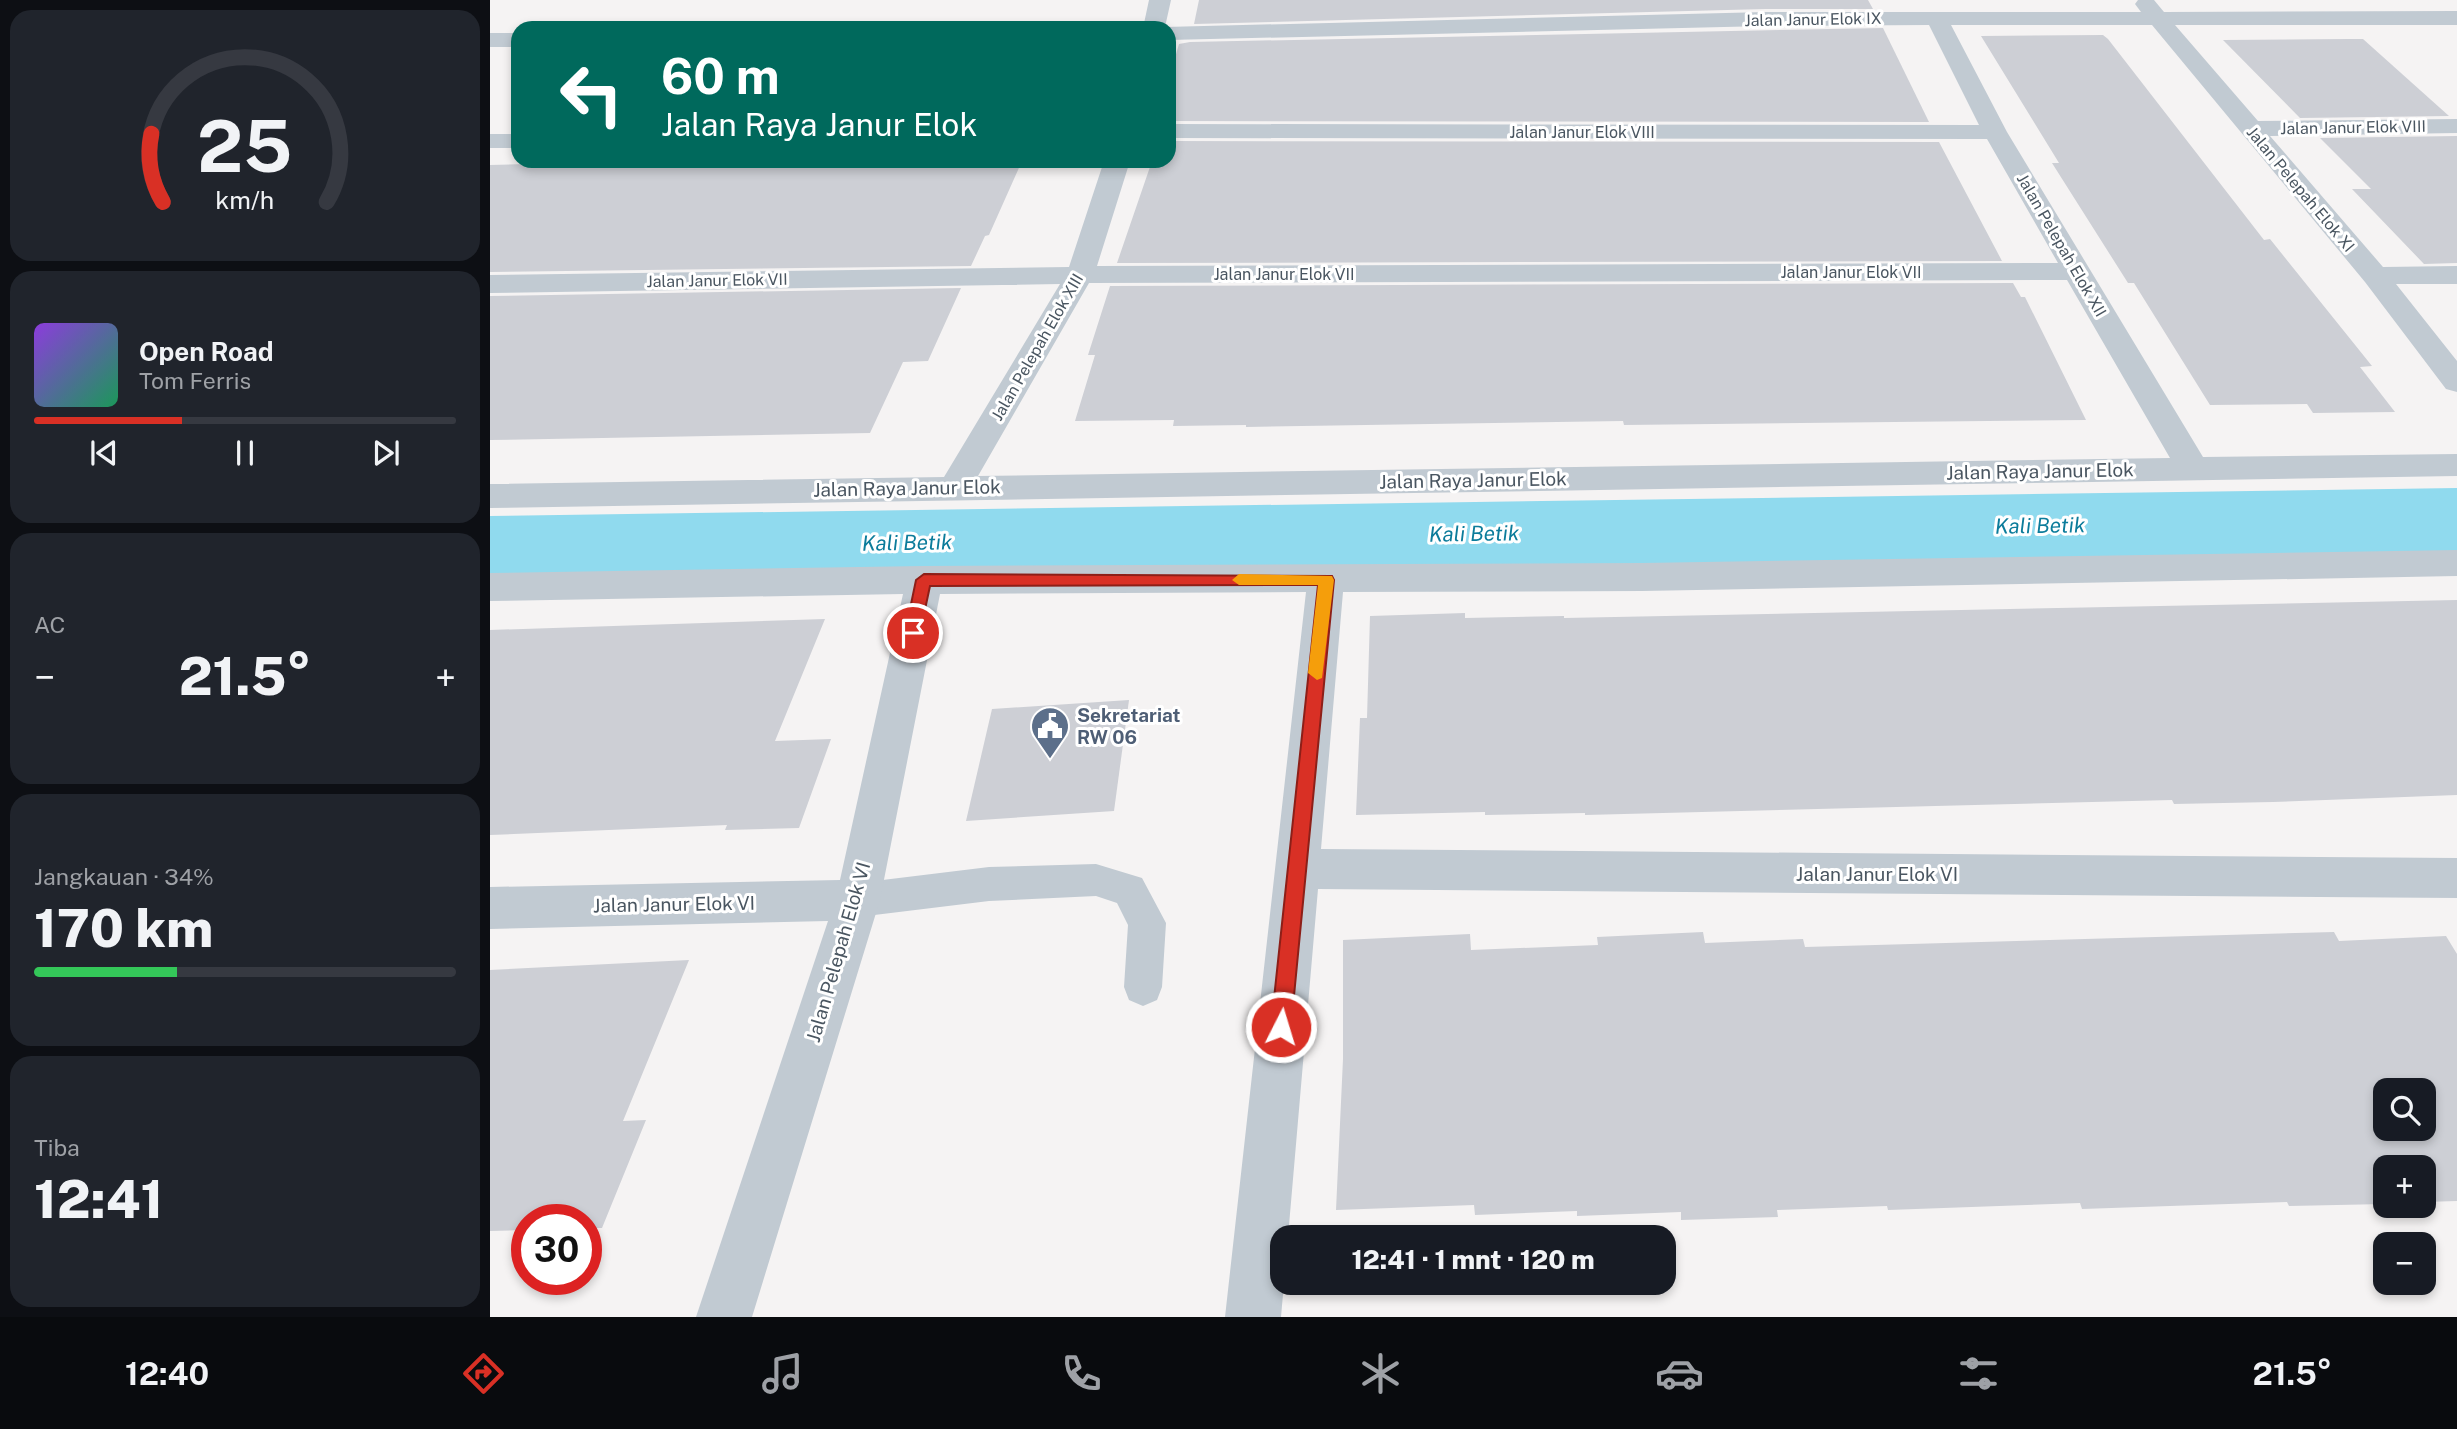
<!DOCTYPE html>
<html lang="id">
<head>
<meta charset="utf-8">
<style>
  :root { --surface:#171b24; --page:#20242c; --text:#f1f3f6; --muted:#9ea1a6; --line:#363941; --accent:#d93025 }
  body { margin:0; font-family:"Public Sans",sans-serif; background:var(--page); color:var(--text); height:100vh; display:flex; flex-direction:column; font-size:26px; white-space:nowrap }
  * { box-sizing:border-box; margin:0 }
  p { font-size:23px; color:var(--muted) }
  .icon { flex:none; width:38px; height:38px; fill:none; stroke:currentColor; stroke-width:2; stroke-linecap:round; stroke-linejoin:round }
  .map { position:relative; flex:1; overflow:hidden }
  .sheet { display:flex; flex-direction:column; gap:10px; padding:10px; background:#0d0f14; width:490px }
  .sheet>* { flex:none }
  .hud { position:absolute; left:21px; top:21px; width:665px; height:147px; border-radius:21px; box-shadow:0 4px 10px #0003; background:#00695c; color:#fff; overflow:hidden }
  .buttons { position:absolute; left:1883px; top:1078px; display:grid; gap:14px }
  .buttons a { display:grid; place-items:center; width:63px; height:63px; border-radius:14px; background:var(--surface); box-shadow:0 4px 10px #0003; font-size:35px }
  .speed { position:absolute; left:21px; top:1204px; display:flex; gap:14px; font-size:35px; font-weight:700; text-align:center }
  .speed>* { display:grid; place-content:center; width:91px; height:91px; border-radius:50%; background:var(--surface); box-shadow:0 4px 10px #0003; line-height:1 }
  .speed .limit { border:10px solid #d22; background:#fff; color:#111 }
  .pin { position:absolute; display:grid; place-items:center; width:60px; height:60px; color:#fff; margin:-30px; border:4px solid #fff; border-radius:50%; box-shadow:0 2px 7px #0007 }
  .me { position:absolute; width:77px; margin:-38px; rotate:5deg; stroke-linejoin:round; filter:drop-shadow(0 0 5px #0008) }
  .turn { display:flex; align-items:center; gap:24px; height:147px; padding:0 35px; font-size:32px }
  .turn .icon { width:91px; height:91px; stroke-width:2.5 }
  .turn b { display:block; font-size:49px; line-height:60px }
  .big { font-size:52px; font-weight:800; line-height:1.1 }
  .sheet .tile { flex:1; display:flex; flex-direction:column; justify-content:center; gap:10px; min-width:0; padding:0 24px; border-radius:21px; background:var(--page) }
  .sheet .dial { align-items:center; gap:0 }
  .dial svg { height:182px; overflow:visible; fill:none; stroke:var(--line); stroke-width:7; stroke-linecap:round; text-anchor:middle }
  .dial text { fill:var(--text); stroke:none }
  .song { display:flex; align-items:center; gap:21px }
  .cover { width:84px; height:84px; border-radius:10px; background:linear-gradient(135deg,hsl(270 70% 55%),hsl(150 70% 35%)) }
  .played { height:7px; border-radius:4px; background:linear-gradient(90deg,var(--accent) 35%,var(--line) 35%) }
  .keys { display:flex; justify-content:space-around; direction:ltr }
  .heat { display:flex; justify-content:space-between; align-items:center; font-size:38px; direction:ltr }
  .charge { height:10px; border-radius:5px; background:linear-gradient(90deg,#34c759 34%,var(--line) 0) }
  .trip { position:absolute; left:780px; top:1225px; width:406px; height:70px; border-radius:21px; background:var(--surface); box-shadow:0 4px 10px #0003; font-weight:800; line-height:70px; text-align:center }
  .dock { display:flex; height:112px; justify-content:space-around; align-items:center; background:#090b0e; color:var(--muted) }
  .dock .icon { width:49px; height:49px }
  .dock .current { color:var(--accent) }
  .dock b { font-size:32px; color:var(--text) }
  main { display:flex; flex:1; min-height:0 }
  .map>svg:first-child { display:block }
</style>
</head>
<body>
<main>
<section class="sheet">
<div class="tile dial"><svg viewBox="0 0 100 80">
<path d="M14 69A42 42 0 1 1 86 69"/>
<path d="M14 69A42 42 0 0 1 9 39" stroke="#d93025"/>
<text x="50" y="56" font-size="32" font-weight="700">25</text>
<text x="50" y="72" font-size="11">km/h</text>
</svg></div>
<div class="tile">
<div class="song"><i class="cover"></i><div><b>Open Road</b><p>Tom Ferris</p></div></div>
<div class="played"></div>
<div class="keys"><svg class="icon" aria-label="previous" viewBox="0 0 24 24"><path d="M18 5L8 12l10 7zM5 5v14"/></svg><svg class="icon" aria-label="pause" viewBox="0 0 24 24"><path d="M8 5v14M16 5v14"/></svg><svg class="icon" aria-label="next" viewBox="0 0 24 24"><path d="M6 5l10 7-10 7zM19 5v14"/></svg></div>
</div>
<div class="tile"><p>AC</p>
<div class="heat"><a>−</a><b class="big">21.5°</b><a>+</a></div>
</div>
<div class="tile"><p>Jangkauan · 34%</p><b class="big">170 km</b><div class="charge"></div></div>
<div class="tile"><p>Tiba</p><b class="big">12:41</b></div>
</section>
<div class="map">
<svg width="1967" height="1317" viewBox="0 0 1967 1317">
  <rect width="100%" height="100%" fill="#f5f3f3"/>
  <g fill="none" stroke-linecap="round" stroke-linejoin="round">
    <polygon fill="#90daee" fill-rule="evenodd" points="1967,488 1967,552 0,582 0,516"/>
  </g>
  <g fill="#cdcfd5" fill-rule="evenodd">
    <polygon points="709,0 1378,0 1383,9 1276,9 704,24"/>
    <polygon points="1393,28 1439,122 679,121 679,78 689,44 700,42"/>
    <polygon points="1613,35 1618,39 1774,240 1780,239 1882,366 1870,367 1905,412 1823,413 1817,404 1720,405 1644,283 1638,283 1562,163 1569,163 1491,36"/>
    <polygon points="1859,39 1873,39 1959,116 1810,118 1733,40"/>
    <polygon points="1967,136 1967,263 1934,264 1862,189 1881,189 1830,138"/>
    <polygon points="679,141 1449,142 1512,261 627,263 662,161 679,161"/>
    <polygon points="152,161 532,161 499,235 495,236 481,266 0,272 0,165"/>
    <polygon points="1523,283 1531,297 1535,297 1596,420 1134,425 1133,421 756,427 756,425 683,426 684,420 585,421 605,355 598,355 620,286"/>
    <polygon points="471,288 438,361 413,362 380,433 0,440 0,296"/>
    <polygon points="1967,600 1967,795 1783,802 1684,804 1682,800 1095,815 1095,813 995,815 995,812 866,815 870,718 877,718 880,616 975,613 975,618 1074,616 1074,618"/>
    <polygon points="335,619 285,741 341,739 309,828 235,830 237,825 0,835 0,630"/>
    <polygon points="639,700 624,811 476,821 502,709"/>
    <path d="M1213,932l2,11 98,-4 2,8 529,-15 5,9 107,-5 11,18v247l-33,1v-35h-39v37l-96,2 -2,-4 -205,7 -2,-6 -192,7 -1,-4 -110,4 1,7 -97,3v-8l-104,4v-5l-102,4 -1,-10 -138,5 7,-151v-119l127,-6 1,16 127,-5 -1,-8zM1895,1090h39v39h-39z"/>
    <polygon points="199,960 133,1121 156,1120 112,1228 96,1228 96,1220 37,1220 37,1230 0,1231 0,970"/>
  </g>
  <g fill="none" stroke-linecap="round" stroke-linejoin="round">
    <polygon fill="#c1cad2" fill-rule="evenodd" points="606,864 652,878 676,923 672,987 667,1000 653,1006 639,1000 634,987 638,925 627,903 606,896 499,901 368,917 355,912 350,900 355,888 368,883 499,867"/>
    <g fill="#c1cad2" fill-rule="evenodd">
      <path d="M659,0h22l-6,27 601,-15h375l-6,-8 3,-4h16l10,12 293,-1v14h-282l83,96 199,-2v14l-187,3 113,131 74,-1v18h-61l61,77v31l-11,-3 -81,-107 -213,-257h-201l56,107 196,325 254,-3v22l-1967,32v-24l454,-7 116,-193 -570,9v-18l579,-8 35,-106h26l-33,105 961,-3 -71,-124 -818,-1v-14l810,1 -50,-100 -163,1 -597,14v-12h-26zM1577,280l103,178 -1192,18 111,-193z"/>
      <rect x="0" y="33" width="28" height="14"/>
      <rect x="0" y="134" width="28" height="14"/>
      <polygon points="1967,550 1967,576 1152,591 853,592 831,849 1967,858 1967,898 828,889 798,1237 793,1237 794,1283 791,1317 735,1317 816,592 450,594 390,900 262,1317 206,1317 338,921 0,929 0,887 350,880 413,594 0,601 0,573 434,566 1152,563"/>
    </g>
  </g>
  <polygon fill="#d93025" stroke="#8d1f18" stroke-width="2" points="434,574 842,576 844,580 801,1027 798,1034 791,1037 784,1034 781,1027 828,585 440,586 430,633 423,639 415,633 426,580"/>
  <polygon fill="#f59e0b" points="749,574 842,576 844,580 832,678 827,680 818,673 828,585 749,585 742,580"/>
  <defs>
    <symbol id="civic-pin" viewBox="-11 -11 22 30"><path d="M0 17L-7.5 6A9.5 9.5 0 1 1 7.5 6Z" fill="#5c6f8a" stroke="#fff"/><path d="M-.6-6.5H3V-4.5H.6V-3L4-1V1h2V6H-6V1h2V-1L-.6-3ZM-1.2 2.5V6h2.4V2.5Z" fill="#fff"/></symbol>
  </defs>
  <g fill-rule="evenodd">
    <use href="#civic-pin" x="538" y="704" width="44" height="60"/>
  </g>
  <g text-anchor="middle" stroke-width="6" stroke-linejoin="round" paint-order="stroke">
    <g font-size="16" fill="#4a5661" stroke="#fff">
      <text transform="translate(1323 19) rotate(-1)" y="6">Jalan Janur Elok IX</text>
      <text transform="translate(1863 127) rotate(-1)" y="6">Jalan Janur Elok VIII</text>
      <text x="1092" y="138">Jalan Janur Elok VIII</text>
      <text transform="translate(1811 189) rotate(50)" y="6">Jalan Pelepah Elok XI</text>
      <text transform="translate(1572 245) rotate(60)" y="6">Jalan Pelepah Elok XII</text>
      <text x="1361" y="278">Jalan Janur Elok VII</text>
      <text x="794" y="280">Jalan Janur Elok VII</text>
      <text transform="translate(227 280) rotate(-1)" y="6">Jalan Janur Elok VII</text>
      <text transform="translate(547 347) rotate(-60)" y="6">Jalan Pelepah Elok XIII</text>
    </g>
    <g font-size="19" fill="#4a5661" stroke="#fff">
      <text transform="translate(1550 471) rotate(-1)" y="7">Jalan Raya Janur Elok</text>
      <text transform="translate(983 480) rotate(-1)" y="7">Jalan Raya Janur Elok</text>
      <text transform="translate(417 488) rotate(-1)" y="7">Jalan Raya Janur Elok</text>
      <text x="1387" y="881">Jalan Janur Elok VI</text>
      <text transform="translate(184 904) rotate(-1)" y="7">Jalan Janur Elok VI</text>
      <text transform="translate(348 952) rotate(-74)" y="7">Jalan Pelepah Elok VI</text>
    </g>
    <g font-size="19" font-weight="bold" fill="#4e5e75" stroke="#fff" text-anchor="start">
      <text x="587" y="722">Sekretariat<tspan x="587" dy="22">RW 06</tspan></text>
    </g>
    <g font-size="21" font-style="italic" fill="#0c7c9b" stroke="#fff">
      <text transform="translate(1550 526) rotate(-1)" y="7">Kali Betik</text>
      <text transform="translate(984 534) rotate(-1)" y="7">Kali Betik</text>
      <text transform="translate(417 543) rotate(-1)" y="7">Kali Betik</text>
    </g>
  </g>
</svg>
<div class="buttons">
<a><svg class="icon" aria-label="search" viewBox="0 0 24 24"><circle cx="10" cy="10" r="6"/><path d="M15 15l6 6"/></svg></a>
<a>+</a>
<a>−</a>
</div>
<div class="speed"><div class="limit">30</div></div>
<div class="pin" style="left:423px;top:633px;background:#d93025"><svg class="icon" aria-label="arrive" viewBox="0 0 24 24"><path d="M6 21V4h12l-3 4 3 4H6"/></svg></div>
<svg class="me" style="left:791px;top:1027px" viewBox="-20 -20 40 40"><circle r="17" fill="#d93025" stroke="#fff" stroke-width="3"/><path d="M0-11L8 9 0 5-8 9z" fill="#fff"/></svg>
<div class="trip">12:41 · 1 mnt · 120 m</div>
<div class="hud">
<div class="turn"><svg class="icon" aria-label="left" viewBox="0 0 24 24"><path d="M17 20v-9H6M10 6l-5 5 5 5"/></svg><div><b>60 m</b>Jalan Raya Janur Elok</div></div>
</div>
</div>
</main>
<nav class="dock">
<b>12:40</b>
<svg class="icon current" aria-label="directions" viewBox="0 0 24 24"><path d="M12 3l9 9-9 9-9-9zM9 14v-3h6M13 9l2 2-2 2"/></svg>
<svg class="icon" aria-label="music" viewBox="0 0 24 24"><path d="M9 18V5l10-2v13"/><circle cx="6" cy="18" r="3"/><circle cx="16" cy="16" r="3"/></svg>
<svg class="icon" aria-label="phone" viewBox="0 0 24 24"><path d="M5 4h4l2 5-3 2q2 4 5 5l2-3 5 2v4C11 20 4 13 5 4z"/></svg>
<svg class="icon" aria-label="climate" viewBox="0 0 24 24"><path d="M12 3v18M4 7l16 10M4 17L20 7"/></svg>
<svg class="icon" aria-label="car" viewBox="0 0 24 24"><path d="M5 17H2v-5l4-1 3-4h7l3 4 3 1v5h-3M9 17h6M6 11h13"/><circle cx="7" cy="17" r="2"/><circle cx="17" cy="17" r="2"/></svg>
<svg class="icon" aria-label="filters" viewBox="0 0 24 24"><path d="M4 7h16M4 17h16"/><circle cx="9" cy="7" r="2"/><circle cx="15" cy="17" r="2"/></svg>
<b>21.5°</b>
</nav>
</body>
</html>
